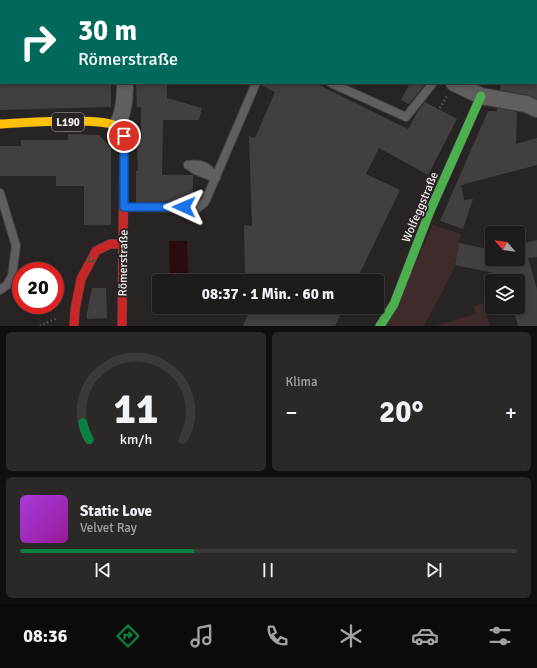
<!DOCTYPE html>
<html lang="de">
<head>
<meta charset="utf-8">
<style>
  :root { --surface:#1e1b1b; --page:#2b2828; --text:#f1f3f6; --muted:#a1a1a3; --line:#3c393a; --accent:#0b8043 }
  body { margin:0; font-family:Signika,sans-serif; background:var(--page); color:var(--text); height:100vh; display:flex; flex-direction:column; font-size:15px; white-space:nowrap }
  * { box-sizing:border-box; margin:0 }
  p { font-size:13px; color:var(--muted) }
  .icon { flex:none; width:22px; height:22px; fill:none; stroke:currentColor; stroke-width:2; stroke-linecap:round; stroke-linejoin:round }
  .map { position:relative; height:326px; overflow:hidden }
  .panel { display:flex; flex-direction:column; gap:6px; padding:6px; background:#100f0f; flex:1 }
  .panel>* { flex:none }
  .guide { position:absolute; left:0px; top:0px; width:537px; height:84px; box-shadow:0 2px 6px #0003,0 0 0 1px var(--line); background:#00695c; color:#fff; overflow:hidden }
  .needle { width:26px; rotate:298deg }
  .fabs { position:absolute; left:485px; top:226px; display:grid; gap:8px }
  .fabs a { display:grid; place-items:center; width:40px; height:40px; border-radius:4px; background:var(--surface); box-shadow:0 2px 6px #0003,0 0 0 1px var(--line); font-size:20px }
  .speed { position:absolute; left:12px; top:262px; display:flex; gap:8px; font-size:20px; font-weight:700; text-align:center }
  .speed>* { display:grid; place-content:center; width:52px; height:52px; border-radius:50%; background:var(--surface); box-shadow:0 2px 6px #0003,0 0 0 1px var(--line); line-height:1 }
  .speed .limit { border:6px solid #d22; background:#fff; color:#111 }
  .pin { position:absolute; display:grid; place-items:center; width:34px; height:34px; color:#fff; margin:-17px; border:2px solid #fff; border-radius:50%; box-shadow:0 1px 4px #0007 }
  .me { position:absolute; width:44px; margin:-22px; rotate:271deg; stroke-linejoin:round; filter:drop-shadow(0 0 3px #0008) }
  .turn { display:flex; align-items:center; gap:14px; height:84px; padding:0 12px; font-size:18px }
  .turn .icon { width:52px; height:52px; stroke-width:2.5 }
  .turn b { display:block; font-size:28px; line-height:34px }
  .big { font-size:30px; font-weight:700; line-height:1.1 }
  .panel .widget { flex:1; display:flex; flex-direction:column; justify-content:center; gap:6px; min-width:0; padding:0 14px; border-radius:6px; background:var(--page) }
  .panel .dial { align-items:center; gap:0 }
  .dial svg { height:104px; overflow:visible; fill:none; stroke:var(--line); stroke-width:7; stroke-linecap:round; text-anchor:middle }
  .dial text { fill:var(--text); stroke:none }
  .song { display:flex; align-items:center; gap:12px }
  .cover { width:48px; height:48px; border-radius:6px; background:linear-gradient(135deg,hsl(280 70% 55%),hsl(300 70% 35%)) }
  .played { height:4px; border-radius:2px; background:linear-gradient(90deg,var(--accent) 35%,var(--line) 35%) }
  .keys { display:flex; justify-content:space-around; direction:ltr }
  .heat { display:flex; justify-content:space-between; align-items:center; font-size:22px; direction:ltr }
  .panel .tiles { flex:1; display:grid; gap:6px; grid-template-columns:1fr 1fr }
  .widget:last-child { grid-column:span 2 }
  .trip { position:absolute; left:152px; top:274px; width:232px; height:40px; border-radius:4px; background:var(--surface); box-shadow:0 2px 6px #0003,0 0 0 1px var(--line); font-weight:700; line-height:40px; text-align:center }
  .menu { display:flex; height:64px; justify-content:space-around; align-items:center; background:#0c0b0b; color:var(--muted) }
  .menu .icon { width:28px; height:28px }
  .menu .current { color:var(--accent) }
  .menu b { font-size:18px; color:var(--text) }
  .map>svg:first-child { display:block }
</style>
</head>
<body>
<div class="map">
<svg width="537" height="326" viewBox="0 0 537 326">
  <rect width="100%" height="100%" fill="#282424"/>
  <g fill="#402b2c">
    <polygon points="433,225 461,234 453,271 424,326 386,326"/>
    <polygon points="483,303 490,326 436,326 476,314 474,306"/>
  </g>
  <polygon fill="#290b10" points="169,241 187,241 188,275 170,275"/>
  <g fill="#433f40">
    <polygon points="0,83 111,83 111,107 0,110"/>
    <polygon points="136,83 167,83 167,98 202,108 199,120 163,120 162,175 193,175 193,201 136,202 136,171 138,171 137,141 141,141 141,107 137,107"/>
    <polygon points="261,83 315,83 408,129 418,111 425,102 457,119 428,175 379,148 366,174 400,190 356,281 245,281 244,225 252,226 249,136 255,138 275,92 261,85"/>
    <polygon points="410,83 426,83 409,104 401,100"/>
    <polygon points="501,83 537,83 537,99 528,95 500,90"/>
    <polygon points="497,108 517,112 516,144 537,138 537,165 461,185 464,200 473,199 463,229 440,221 488,111 497,111"/>
    <polygon points="68,134 99,135 111,148 111,225 84,225 84,186 56,186 56,176 0,176 0,146 21,146 21,140 68,140"/>
    <polygon points="518,233 521,233 524,243 537,240 537,257 528,258 537,289 537,326 518,326 513,307 518,307 518,281 506,281 504,275 455,265 459,243 492,250 492,259 518,259"/>
    <polygon points="92,288 106,288 107,318 87,319 87,312"/>
    <polygon points="251,307 344,307 335,326 243,326"/>
  </g>
  <g fill="none" stroke-linecap="round" stroke-linejoin="round">
    <defs>
      <g id="lane">
        <polyline points="32,0 32,1"/>
        <polyline points="230,0 234,1"/>
        <polyline points="265,1 266,0"/>
        <polyline points="331,83 406,117 433,83"/>
        <path d="M188,165c14,-2 20,1 28,13"/>
        <polyline points="188,165 195,170 215,178"/>
        <polyline points="0,193 16,246 12,276 7,285 0,290"/>
        <polyline points="124,207 198,208 205,202 256,83"/>
      </g>
      <g id="street">
        <polyline points="408,0 409,1"/>
        <polyline points="125,1 125,0"/>
        <polyline points="454,83 481,96 526,104 537,109"/>
        <path d="M117,126c7,-13 8,-28 8,-43"/>
      </g>
      <polyline id="fast" points="380,326 394,304 430,211 481,96"/>
      <path id="slow" d="M0,124c20,-1 104,-8 118,3 9,7 6,22 6,32"/>
      <g id="jam">
        <polyline points="74,326 75,310 81,279 96,251 110,244 123,244"/>
        <polyline points="122,326 124,159"/>
      </g>
    </defs>
    <use href="#lane" stroke="#413f3f" stroke-width="10"/>
    <use href="#street" stroke="#413f3f" stroke-width="18"/>
    <use href="#fast" stroke="#413f3f" stroke-width="10"/>
    <use href="#slow" stroke="#413f3f" stroke-width="10"/>
    <use href="#jam" stroke="#413f3f" stroke-width="10"/>
    <g stroke="#656263" stroke-width="2.5" stroke-dasharray="1 3" stroke-linecap="butt">
      <polyline points="11,0 11,1"/>
      <polyline points="0,43 1,43"/>
      <polyline points="536,51 537,51"/>
      <polyline points="440,108 447,96"/>
      <polyline points="40,326 57,318"/>
    </g>
    <use href="#lane" stroke="#615e5f" stroke-width="8"/>
    <use href="#street" stroke="#615e5f" stroke-width="16"/>
    <use href="#fast" stroke="#4caf50" stroke-width="9"/>
    <use href="#slow" stroke="#ffc107" stroke-width="9"/>
    <use href="#jam" stroke="#c62828" stroke-width="9"/>
  </g>
  <defs><path id="oneway-chevron" d="M-2-3.5L2.5 0L-2 3.5" fill="none" stroke-width="1.6" stroke-linecap="round" stroke-linejoin="round"/></defs>
  <use stroke="#375b35" href="#oneway-chevron" transform="translate(91 260) rotate(118)"/>
  <g fill="none" stroke-linecap="round" stroke-linejoin="round">
    <defs>
      <polyline id="route" points="124,136 124,207 184,207"/>
    </defs>
    <use href="#route" stroke="#114b97" stroke-width="10"/>
    <use href="#route" stroke="#1a73e8" stroke-width="7"/>
  </g>
  <g text-anchor="middle" stroke-width="4" stroke-linejoin="round" paint-order="stroke">
    <rect fill="#292323" stroke="#b6b1b1" stroke-width="1" x="52" y="113" width="32" height="18" rx="3"/>
    <g font-size="11" font-weight="bold" fill="#f2eeee">
      <text x="68" y="126">L190</text>
    </g>
    <g font-size="12" fill="#f2eeee" stroke="#292323">
      <text transform="translate(420 207) rotate(-67)" y="4">Wolfeggstraße</text>
      <text transform="translate(123 263) rotate(-89)" y="4">Römerstraße</text>
    </g>
  </g>
</svg>
<div class="fabs">
<a><svg class="needle" viewBox="-14 -14 28 28"><path d="M0-13l5 13h-10z" fill="#e53935"/><path d="M0 13l5-13h-10z" fill="#a1a1a3"/></svg></a>
<a><svg class="icon" aria-label="layers" viewBox="0 0 24 24"><path d="M12 4l9 5-9 5-9-5zM3 14l9 5 9-5"/></svg></a>
</div>
<div class="speed"><div class="limit">20</div></div>
<div class="pin" style="left:124px;top:136px;background:#d93025"><svg class="icon" aria-label="arrive" viewBox="0 0 24 24"><path d="M6 21V4h12l-3 4 3 4H6"/></svg></div>
<svg class="me" style="left:184px;top:207px" viewBox="-20 -20 40 40"><path d="M0-17L14 15 0 8-14 15z" fill="#1a73e8" stroke="#fff" stroke-width="4"/></svg>
<div class="trip">08:37 · 1 Min. · 60 m</div>
<div class="guide">
<div class="turn"><svg class="icon" aria-label="right" viewBox="0 0 24 24"><path d="M7 20v-9h11M14 6l5 5-5 5"/></svg><div><b>30 m</b>Römerstraße</div></div>
</div>
</div>
<section class="panel">
<div class="tiles">
<div class="widget dial"><svg viewBox="0 0 100 80">
<path d="M14 69A42 42 0 1 1 86 69"/>
<path d="M14 69A42 42 0 0 1 9 56" stroke="#0b8043"/>
<text x="50" y="56" font-size="32" font-weight="700">11</text>
<text x="50" y="72" font-size="11">km/h</text>
</svg></div>
<div class="widget"><p>Klima</p>
<div class="heat"><a>−</a><b class="big">20°</b><a>+</a></div>
</div>
<div class="widget">
<div class="song"><i class="cover"></i><div><b>Static Love</b><p>Velvet Ray</p></div></div>
<div class="played"></div>
<div class="keys"><svg class="icon" aria-label="previous" viewBox="0 0 24 24"><path d="M18 5L8 12l10 7zM5 5v14"/></svg><svg class="icon" aria-label="pause" viewBox="0 0 24 24"><path d="M8 5v14M16 5v14"/></svg><svg class="icon" aria-label="next" viewBox="0 0 24 24"><path d="M6 5l10 7-10 7zM19 5v14"/></svg></div>
</div>
</div>
</section>
<nav class="menu">
<b>08:36</b>
<svg class="icon current" aria-label="directions" viewBox="0 0 24 24"><path d="M12 3l9 9-9 9-9-9zM9 14v-3h6M13 9l2 2-2 2"/></svg>
<svg class="icon" aria-label="music" viewBox="0 0 24 24"><path d="M9 18V5l10-2v13"/><circle cx="6" cy="18" r="3"/><circle cx="16" cy="16" r="3"/></svg>
<svg class="icon" aria-label="phone" viewBox="0 0 24 24"><path d="M5 4h4l2 5-3 2q2 4 5 5l2-3 5 2v4C11 20 4 13 5 4z"/></svg>
<svg class="icon" aria-label="climate" viewBox="0 0 24 24"><path d="M12 3v18M4 7l16 10M4 17L20 7"/></svg>
<svg class="icon" aria-label="car" viewBox="0 0 24 24"><path d="M5 17H2v-5l4-1 3-4h7l3 4 3 1v5h-3M9 17h6M6 11h13"/><circle cx="7" cy="17" r="2"/><circle cx="17" cy="17" r="2"/></svg>
<svg class="icon" aria-label="filters" viewBox="0 0 24 24"><path d="M4 7h16M4 17h16"/><circle cx="9" cy="7" r="2"/><circle cx="15" cy="17" r="2"/></svg>
</nav>
</body>
</html>
